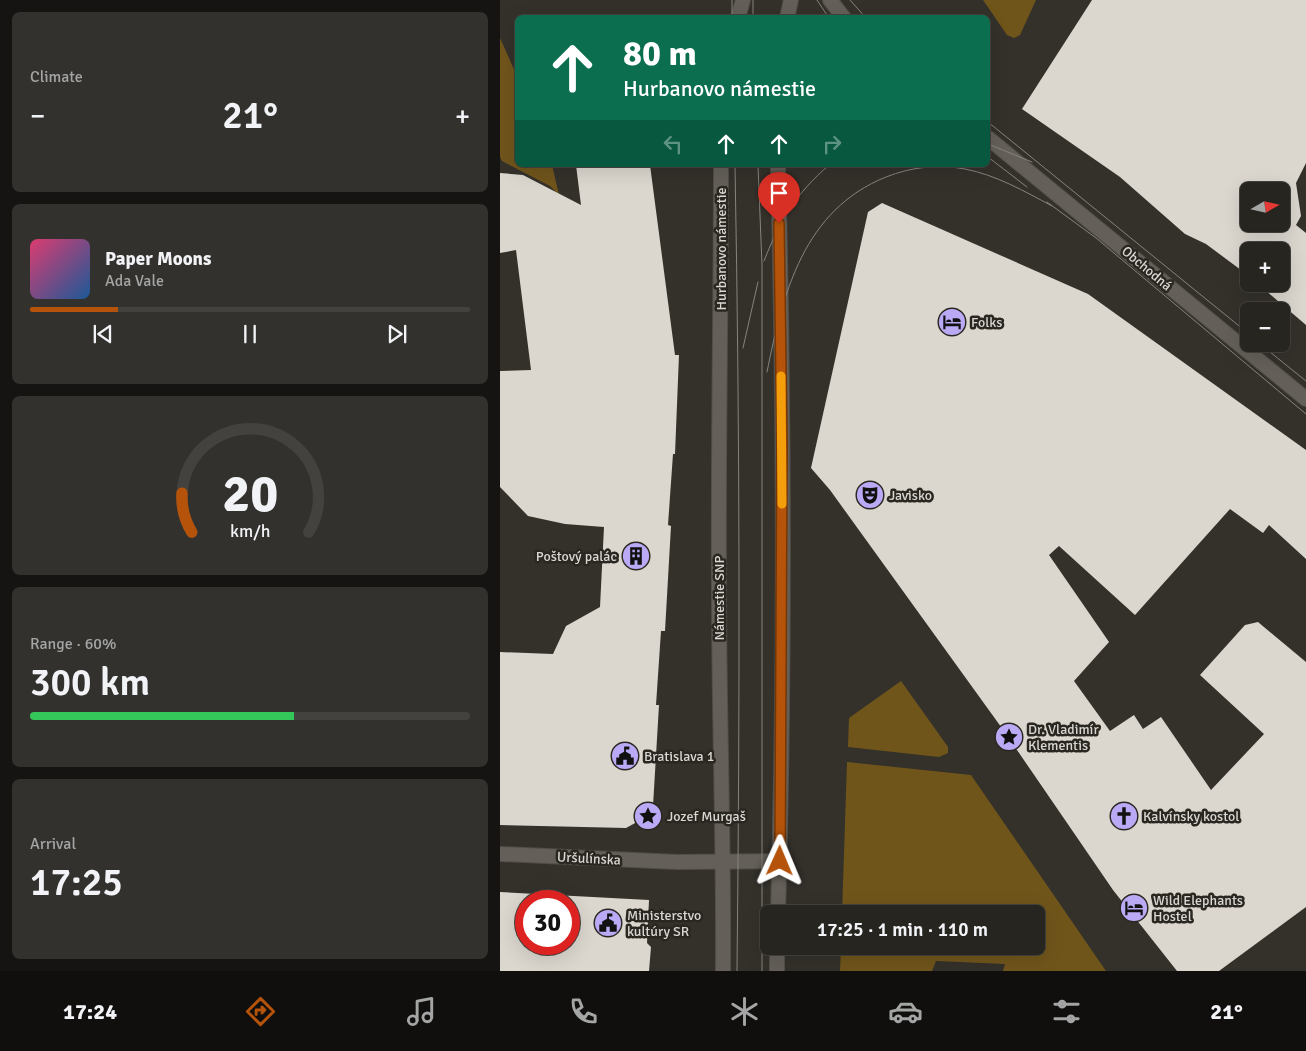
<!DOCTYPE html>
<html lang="en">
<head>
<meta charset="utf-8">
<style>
  :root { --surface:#272520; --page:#33312d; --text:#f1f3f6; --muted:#a4a5a5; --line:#43423e; --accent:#b45309 }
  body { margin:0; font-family:Signika,sans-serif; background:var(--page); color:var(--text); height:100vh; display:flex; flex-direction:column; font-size:19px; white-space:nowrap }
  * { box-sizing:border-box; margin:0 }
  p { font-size:16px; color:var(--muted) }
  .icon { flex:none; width:28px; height:28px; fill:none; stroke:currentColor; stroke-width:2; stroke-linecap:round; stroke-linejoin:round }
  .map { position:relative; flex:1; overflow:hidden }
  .details { display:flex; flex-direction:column; gap:12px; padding:12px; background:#151412; width:500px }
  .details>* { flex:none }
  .hud { position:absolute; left:15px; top:15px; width:475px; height:152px; border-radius:8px; box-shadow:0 5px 20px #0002,0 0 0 1px var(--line); background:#0b6e4f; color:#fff; overflow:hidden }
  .needle { width:32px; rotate:81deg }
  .controls { position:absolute; left:740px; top:182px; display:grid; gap:10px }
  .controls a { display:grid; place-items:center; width:50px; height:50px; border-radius:8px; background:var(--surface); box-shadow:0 5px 20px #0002,0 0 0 1px var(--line); font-size:25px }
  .speed { position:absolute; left:15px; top:890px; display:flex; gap:10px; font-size:25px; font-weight:700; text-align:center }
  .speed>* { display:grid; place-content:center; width:65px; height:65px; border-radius:50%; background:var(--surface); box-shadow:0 5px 20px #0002,0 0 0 1px var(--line); line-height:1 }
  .speed .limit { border:8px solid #d22; background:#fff; color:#111 }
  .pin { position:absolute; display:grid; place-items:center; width:42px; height:42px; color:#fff; margin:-51px -21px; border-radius:50% 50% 50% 0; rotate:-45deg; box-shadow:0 0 5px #0007 }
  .pin .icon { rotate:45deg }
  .me { position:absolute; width:55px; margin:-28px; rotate:1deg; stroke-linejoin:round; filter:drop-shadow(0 0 4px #0008) }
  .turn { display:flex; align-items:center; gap:18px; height:105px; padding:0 25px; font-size:22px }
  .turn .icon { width:65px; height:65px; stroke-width:2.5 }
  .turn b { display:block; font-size:35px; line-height:42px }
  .lanes { display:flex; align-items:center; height:48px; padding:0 25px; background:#0003; justify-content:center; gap:25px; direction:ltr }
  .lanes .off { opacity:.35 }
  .big { font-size:38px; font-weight:600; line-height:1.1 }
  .details .card { flex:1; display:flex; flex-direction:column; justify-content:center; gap:8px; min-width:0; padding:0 18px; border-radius:8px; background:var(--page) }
  .details .dial { align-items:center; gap:0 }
  .dial svg { height:130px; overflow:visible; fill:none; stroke:var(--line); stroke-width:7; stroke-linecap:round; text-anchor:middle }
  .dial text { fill:var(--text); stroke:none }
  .song { display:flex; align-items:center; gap:15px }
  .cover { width:60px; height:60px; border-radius:8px; background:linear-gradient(135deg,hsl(340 70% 55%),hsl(210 70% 35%)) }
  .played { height:5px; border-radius:2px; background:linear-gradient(90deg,var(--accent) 20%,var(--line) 20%) }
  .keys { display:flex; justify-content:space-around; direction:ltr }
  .heat { display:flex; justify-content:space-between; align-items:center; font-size:28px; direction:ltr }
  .charge { height:8px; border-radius:4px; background:linear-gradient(90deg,#34c759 60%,var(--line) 0) }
  .trip { position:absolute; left:260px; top:905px; width:285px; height:50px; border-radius:8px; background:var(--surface); box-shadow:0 5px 20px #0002,0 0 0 1px var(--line); font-weight:600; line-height:50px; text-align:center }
  .dock { display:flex; height:80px; justify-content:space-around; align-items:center; background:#100f0d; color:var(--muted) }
  .dock .icon { width:35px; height:35px }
  .dock .active { color:var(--accent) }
  .dock b { font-size:22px; color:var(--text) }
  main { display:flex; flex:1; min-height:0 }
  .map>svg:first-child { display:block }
</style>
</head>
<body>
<main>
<section class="details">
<div class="card"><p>Climate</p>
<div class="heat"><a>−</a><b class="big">21°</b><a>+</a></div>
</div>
<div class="card">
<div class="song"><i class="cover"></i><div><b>Paper Moons</b><p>Ada Vale</p></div></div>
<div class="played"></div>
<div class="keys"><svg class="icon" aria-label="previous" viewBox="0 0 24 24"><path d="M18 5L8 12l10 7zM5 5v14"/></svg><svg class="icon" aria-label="pause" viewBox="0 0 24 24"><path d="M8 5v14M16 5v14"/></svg><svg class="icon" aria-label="next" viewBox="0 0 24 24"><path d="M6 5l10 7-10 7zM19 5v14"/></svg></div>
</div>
<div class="card dial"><svg viewBox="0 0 100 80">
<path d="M14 69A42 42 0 1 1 86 69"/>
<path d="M14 69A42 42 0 0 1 8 45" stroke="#b45309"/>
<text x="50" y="56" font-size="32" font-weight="700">20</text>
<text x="50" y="72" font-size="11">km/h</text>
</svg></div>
<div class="card"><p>Range · 60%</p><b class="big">300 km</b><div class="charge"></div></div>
<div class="card"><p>Arrival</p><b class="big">17:25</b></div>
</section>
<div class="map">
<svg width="806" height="971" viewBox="0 0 806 971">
  <rect width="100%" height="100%" fill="#34312b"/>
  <g fill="#70551b">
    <polygon points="483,0 536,0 520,35 514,38 507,35"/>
    <polygon points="0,38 17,76 18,165 52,165 59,195 50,186 2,161 0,157"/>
    <polygon points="401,681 448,747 448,753 439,757 348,747 349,718"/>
    <polygon points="347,762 471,775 606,971 503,971 505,964 436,961 432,971 340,971 341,946 536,946 536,914 342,914"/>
  </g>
  <g fill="#dbd7cf" fill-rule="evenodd">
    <path d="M592,0h214v163l-10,20 5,33 -5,9 10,8v92l-48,-41h23v-33h-32v25l-43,-32 -21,-10 -65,-57 -98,-68zM749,191h32v33h-32z"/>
    <polygon points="76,165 150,165 175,355 179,355 175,454 173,454 168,525 171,526 165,631 161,631 156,705 159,705 153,806 148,816 126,828 0,825 0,652 53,654 66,626 100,607 104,527 65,524 28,516 0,487 0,371 31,370 16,250 0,253 0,173 23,175 81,205"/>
    <polygon points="382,203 588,294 806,450 806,559 769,525 763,533 730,509 635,615 559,546 549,555 609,642 574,681 610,731 634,715 643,729 661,717 711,790 764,734 700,675 745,625 758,622 806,662 806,907 719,971 677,971 613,890 504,731 330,490 311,468 368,212"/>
    <path d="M0,892l149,8 -2,43 4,4 -2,24h-149zM26,901h43v43h-43z"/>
  </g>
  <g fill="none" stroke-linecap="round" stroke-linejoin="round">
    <defs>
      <g id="pedestrian">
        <polyline points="330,0 344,18"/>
        <polyline points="488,138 806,399"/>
      </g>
      <g id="minor">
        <polyline points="238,18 243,0"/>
        <polyline points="287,18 291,0"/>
        <path d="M221,165c0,142 -3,284 -2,425 0,127 5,254 4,381"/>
        <path d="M278,165c6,249 7,499 0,749"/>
        <polyline points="0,854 177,862 280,861"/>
        <polyline points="277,971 277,946"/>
      </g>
    </defs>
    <use href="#pedestrian" stroke="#514e49" stroke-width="16"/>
    <use href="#minor" stroke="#514e49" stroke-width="16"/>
    <use href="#pedestrian" stroke="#646059" stroke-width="14"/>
    <use href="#minor" stroke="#646059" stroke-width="14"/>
    <g stroke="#86847f" stroke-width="1">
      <polyline points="232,0 232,18"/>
      <polyline points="253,0 253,18"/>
      <polyline points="317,0 329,18"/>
      <polyline points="350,0 366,18"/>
      <polyline points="488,122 749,334"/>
      <polyline points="488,144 532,162"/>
      <polyline points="488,157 527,187"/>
      <path d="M235,165c5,269 5,537 2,806"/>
      <polyline points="258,165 262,265 262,971"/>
      <polyline points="547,202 596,238 806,414"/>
      <path d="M264,261c17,-43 31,-66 65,-96"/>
      <polyline points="760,344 806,381"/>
      <polyline points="243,348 258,282"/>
      <path d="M267,372c16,-80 37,-162 119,-195 25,-10 52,-13 79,-8 31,6 59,22 87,37"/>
    </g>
  </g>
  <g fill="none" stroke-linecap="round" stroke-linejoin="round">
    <defs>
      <polyline id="route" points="279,223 282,448 280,861"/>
    </defs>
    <use href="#route" stroke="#753606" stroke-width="12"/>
    <use href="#route" stroke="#b45309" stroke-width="9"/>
    <polyline stroke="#f59e0b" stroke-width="9" points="281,376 282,504"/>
  </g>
  <defs>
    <symbol id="hotel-disc" viewBox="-11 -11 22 22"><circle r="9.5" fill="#baaaf6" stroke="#2a2721"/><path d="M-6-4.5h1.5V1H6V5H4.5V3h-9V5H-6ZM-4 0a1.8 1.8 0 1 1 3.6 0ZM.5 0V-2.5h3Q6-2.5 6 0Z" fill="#111"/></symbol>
    <symbol id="theatre-disc" viewBox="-11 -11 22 22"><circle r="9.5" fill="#baaaf6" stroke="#2a2721"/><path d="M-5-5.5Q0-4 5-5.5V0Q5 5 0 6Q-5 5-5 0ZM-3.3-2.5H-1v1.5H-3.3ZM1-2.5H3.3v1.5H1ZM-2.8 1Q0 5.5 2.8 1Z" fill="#111"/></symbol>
    <symbol id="building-disc" viewBox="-11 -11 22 22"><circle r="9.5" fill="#baaaf6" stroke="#2a2721"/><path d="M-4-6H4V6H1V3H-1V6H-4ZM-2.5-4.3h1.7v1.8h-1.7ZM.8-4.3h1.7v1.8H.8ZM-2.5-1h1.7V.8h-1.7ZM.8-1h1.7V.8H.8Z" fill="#111"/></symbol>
    <symbol id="sight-disc" viewBox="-11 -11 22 22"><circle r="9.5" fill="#baaaf6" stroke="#2a2721"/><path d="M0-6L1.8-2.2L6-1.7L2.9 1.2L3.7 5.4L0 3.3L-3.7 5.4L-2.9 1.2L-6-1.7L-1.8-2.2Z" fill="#111"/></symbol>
    <symbol id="civic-disc" viewBox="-11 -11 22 22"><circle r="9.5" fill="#baaaf6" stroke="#2a2721"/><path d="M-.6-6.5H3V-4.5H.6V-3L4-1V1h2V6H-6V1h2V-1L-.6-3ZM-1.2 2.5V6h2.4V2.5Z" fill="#111"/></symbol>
    <symbol id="church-disc" viewBox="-11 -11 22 22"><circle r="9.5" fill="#baaaf6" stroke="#2a2721"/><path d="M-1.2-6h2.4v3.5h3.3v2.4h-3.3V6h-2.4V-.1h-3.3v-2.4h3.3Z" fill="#111"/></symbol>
  </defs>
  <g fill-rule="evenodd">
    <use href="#hotel-disc" x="436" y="306" width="32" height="32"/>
    <use href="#theatre-disc" x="354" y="479" width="32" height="32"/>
    <use href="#building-disc" x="120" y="540" width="32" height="32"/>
    <use href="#sight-disc" x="493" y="721" width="32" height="32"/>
    <use href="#civic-disc" x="109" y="740" width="32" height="32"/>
    <use href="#sight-disc" x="132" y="800" width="32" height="32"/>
    <use href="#church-disc" x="608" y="800" width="32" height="32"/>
    <use href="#hotel-disc" x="618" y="892" width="32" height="32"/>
    <use href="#civic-disc" x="92" y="907" width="32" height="32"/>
  </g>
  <g text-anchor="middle" stroke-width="5" stroke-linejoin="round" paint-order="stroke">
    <g font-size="14" fill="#d9d7d3" stroke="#2a2721">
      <text transform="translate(221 249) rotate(-90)" y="5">Hurbanovo námestie</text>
      <text transform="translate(647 268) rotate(40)" y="5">Obchodná</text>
      <text transform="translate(219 598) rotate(-90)" y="5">Námestie SNP</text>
      <text transform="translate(89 858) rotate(3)" y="5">Uršulínska</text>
    </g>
    <g font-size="14" fill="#d9d7d3" stroke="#2a2721" text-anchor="start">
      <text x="471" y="327">Folks</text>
      <text x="389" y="500">Javisko</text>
      <text x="117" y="561" text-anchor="end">Poštový palác</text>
      <text x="528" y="734">Dr. Vladimír<tspan x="528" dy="16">Klementis</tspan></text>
      <text x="144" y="761">Bratislava 1</text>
      <text x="167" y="821">Jozef Murgaš</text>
      <text x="643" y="821">Kalvínsky kostol</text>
      <text x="653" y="905">Wild Elephants<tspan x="653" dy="16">Hostel</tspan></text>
      <text x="127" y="920">Ministerstvo<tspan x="127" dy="16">kultúry SR</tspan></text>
    </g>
  </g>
</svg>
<div class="controls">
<a><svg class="needle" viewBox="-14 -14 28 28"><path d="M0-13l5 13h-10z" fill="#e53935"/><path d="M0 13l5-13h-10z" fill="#a4a5a5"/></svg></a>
<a>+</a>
<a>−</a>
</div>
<div class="speed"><div class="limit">30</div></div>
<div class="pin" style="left:279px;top:223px;background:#d93025"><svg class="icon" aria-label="arrive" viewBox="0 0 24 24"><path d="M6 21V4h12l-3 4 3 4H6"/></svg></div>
<svg class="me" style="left:280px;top:861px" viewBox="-20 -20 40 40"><path d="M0-17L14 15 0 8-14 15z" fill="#b45309" stroke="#fff" stroke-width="4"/></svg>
<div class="trip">17:25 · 1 min · 110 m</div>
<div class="hud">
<div class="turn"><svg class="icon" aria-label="ahead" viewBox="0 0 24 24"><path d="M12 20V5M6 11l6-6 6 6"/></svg><div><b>80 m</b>Hurbanovo námestie</div></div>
<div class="lanes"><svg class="icon off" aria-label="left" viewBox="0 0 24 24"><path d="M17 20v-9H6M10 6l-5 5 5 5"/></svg><svg class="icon" aria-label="ahead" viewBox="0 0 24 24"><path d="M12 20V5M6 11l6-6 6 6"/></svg><svg class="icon" aria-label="ahead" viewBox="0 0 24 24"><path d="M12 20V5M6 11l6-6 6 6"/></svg><svg class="icon off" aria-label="right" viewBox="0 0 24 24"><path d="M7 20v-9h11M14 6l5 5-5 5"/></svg></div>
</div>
</div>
</main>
<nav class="dock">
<b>17:24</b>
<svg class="icon active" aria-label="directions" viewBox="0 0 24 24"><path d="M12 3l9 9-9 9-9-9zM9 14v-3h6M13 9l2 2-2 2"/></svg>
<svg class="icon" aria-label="music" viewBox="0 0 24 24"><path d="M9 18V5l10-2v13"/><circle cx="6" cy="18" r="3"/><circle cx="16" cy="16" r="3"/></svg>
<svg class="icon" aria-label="phone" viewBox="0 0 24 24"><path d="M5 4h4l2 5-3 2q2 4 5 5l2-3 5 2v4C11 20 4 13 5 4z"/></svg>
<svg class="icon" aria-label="climate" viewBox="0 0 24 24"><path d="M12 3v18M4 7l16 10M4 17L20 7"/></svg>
<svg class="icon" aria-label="car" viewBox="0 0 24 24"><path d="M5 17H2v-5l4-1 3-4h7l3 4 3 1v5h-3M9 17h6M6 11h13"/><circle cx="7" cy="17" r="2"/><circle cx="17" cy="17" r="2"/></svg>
<svg class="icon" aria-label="filters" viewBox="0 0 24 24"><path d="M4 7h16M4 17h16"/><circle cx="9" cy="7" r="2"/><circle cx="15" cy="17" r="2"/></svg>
<b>21°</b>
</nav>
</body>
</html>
